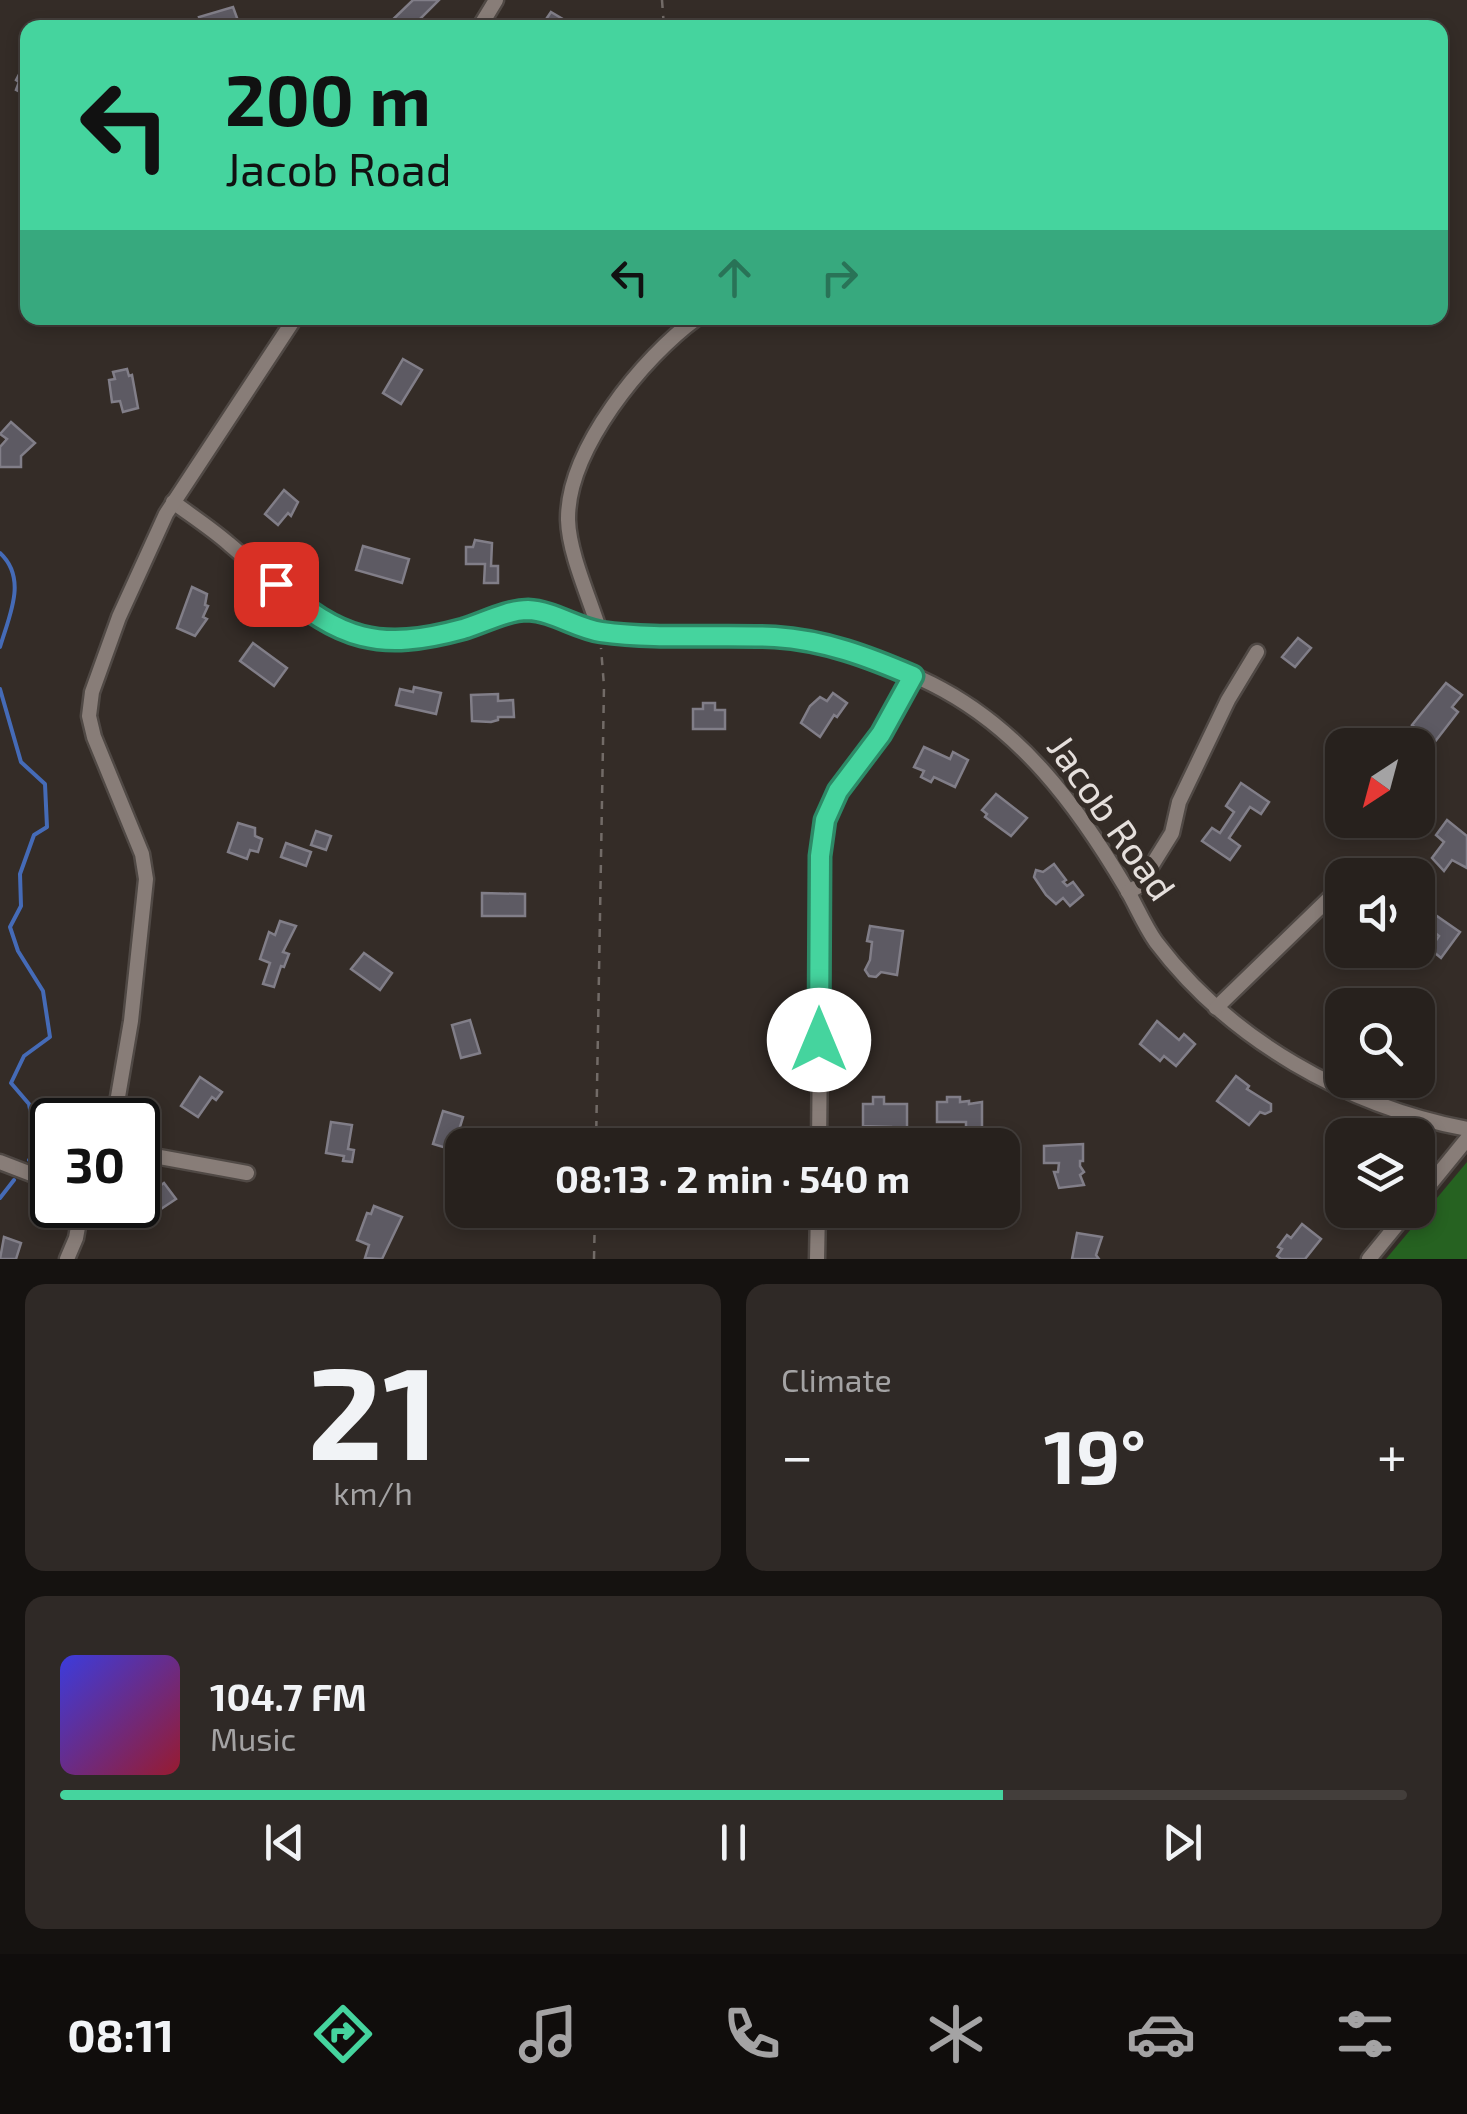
<!DOCTYPE html>
<html lang="en">
<head>
<meta charset="utf-8">
<style>
  :root { --surface:#27211d; --page:#2f2926; --text:#f1f3f6; --muted:#a4a3a4; --line:#433e3b; --accent:#45d49e }
  body { margin:0; font-family:"Exo 2",sans-serif; background:var(--page); color:var(--text); height:100vh; display:flex; flex-direction:column; font-size:38px; white-space:nowrap }
  * { box-sizing:border-box; margin:0 }
  p { font-size:32px; color:var(--muted) }
  .icon { flex:none; width:55px; height:55px; fill:none; stroke:currentColor; stroke-width:2; stroke-linecap:round; stroke-linejoin:round }
  .map { position:relative; height:1259px; overflow:hidden }
  .sheet { display:flex; flex-direction:column; gap:25px; padding:25px; background:#151210; flex:1 }
  .sheet>* { flex:none }
  .banner { position:absolute; left:20px; top:20px; width:1428px; height:305px; border-radius:20px; box-shadow:0 5px 15px #0003,0 0 0 2px var(--line); background:#45d49e; color:#111; overflow:hidden }
  .needle { width:65px; rotate:216deg }
  .buttons { position:absolute; left:1325px; top:728px; display:grid; gap:20px }
  .buttons a { display:grid; place-items:center; width:110px; height:110px; border-radius:20px; background:var(--surface); box-shadow:0 5px 15px #0003,0 0 0 2px var(--line); font-size:50px }
  .speed { position:absolute; left:30px; top:1098px; display:flex; gap:20px; font-size:50px; font-weight:700; text-align:center }
  .speed>* { display:grid; place-content:center; width:130px; height:130px; border-radius:50%; background:var(--surface); box-shadow:0 5px 15px #0003,0 0 0 2px var(--line); line-height:1 }
  .speed .limit { border:5px solid #111; border-radius:15px; background:#fff; color:#111 }
  .pin { position:absolute; display:grid; place-items:center; width:85px; height:85px; color:#fff; margin:-42px; border-radius:20px; box-shadow:0 5px 15px #0006 }
  .me { position:absolute; width:110px; margin:-55px; rotate:0deg; stroke-linejoin:round; filter:drop-shadow(0 0 8px #0008) }
  .turn { display:flex; align-items:center; gap:35px; height:210px; padding:0 40px; font-size:45px }
  .turn .icon { width:130px; height:130px; stroke-width:2.5 }
  .turn b { display:block; font-size:70px; line-height:85px }
  .lanes { display:flex; align-items:center; height:95px; padding:0 40px; background:#0003; justify-content:center; gap:50px; direction:ltr }
  .lanes .off { opacity:.35 }
  .big { font-size:75px; font-weight:700; line-height:1.1 }
  .sheet .card { flex:1; display:flex; flex-direction:column; justify-content:center; gap:15px; min-width:0; padding:0 35px; border-radius:20px; background:var(--page) }
  .sheet .dial { align-items:center; gap:0 }
  .dial b { font-size:130px; line-height:1 }
  .song { display:flex; align-items:center; gap:30px }
  .cover { width:120px; height:120px; border-radius:15px; background:linear-gradient(135deg,hsl(240 70% 55%),hsl(350 70% 35%)) }
  .played { height:10px; border-radius:5px; background:linear-gradient(90deg,var(--accent) 70%,var(--line) 70%) }
  .keys { display:flex; justify-content:space-around; direction:ltr }
  .heat { display:flex; justify-content:space-between; align-items:center; font-size:55px; direction:ltr }
  .sheet .tiles { flex:1; display:grid; gap:25px; grid-template-columns:1fr 1fr }
  .card:last-child { grid-column:span 2 }
  .trip { position:absolute; left:445px; top:1128px; width:575px; height:100px; border-radius:20px; background:var(--surface); box-shadow:0 5px 15px #0003,0 0 0 2px var(--line); font-weight:700; line-height:100px; text-align:center }
  .dock { display:flex; height:160px; justify-content:space-around; align-items:center; background:#100d0c; color:var(--muted) }
  .dock .icon { width:70px; height:70px }
  .dock .active { color:var(--accent) }
  .dock b { font-size:45px; color:var(--text) }
  .map>svg:first-child { display:block }
</style>
</head>
<body>
<div class="map">
<svg width="1467" height="1259" viewBox="0 0 1467 1259">
  <rect width="100%" height="100%" fill="#342c27"/>
  <polygon fill="#266221" points="1467,1162 1467,1259 1386,1259"/>
  <g fill="none" stroke-linecap="round" stroke-linejoin="round">
    <g stroke="#456bb7" stroke-width="4">
      <path d="M0,553c28,26 9,63 0,94"/>
      <polyline points="0,689 21,762 45,784 47,827 34,835 20,874 21,906 10,927 18,951 43,991 50,1037 24,1056 11,1083 29,1104 38,1149 29,1160"/>
      <polyline points="0,1198 14,1180"/>
    </g>
  </g>
  <g fill="#5d5a63" stroke="#817e88" stroke-width="2.5">
    <polygon points="413,0 439,0 411,28 384,28"/>
    <polygon points="233,7 240,26 203,28 199,17"/>
    <polygon points="551,12 566,21 561,28 540,28"/>
    <polygon points="23,67 28,68 28,96 16,90 19,82 16,80"/>
    <polygon points="403,359 422,370 401,404 383,393"/>
    <polygon points="127,369 129,376 132,375 138,408 123,412 120,401 112,402 109,380 115,379 113,372"/>
    <polygon points="11,422 35,443 21,456 21,467 0,467 0,447 7,439 0,434"/>
    <polygon points="284,490 298,502 291,516 288,513 278,525 265,514"/>
    <polygon points="475,540 492,543 491,566 498,566 498,583 484,583 485,564 466,564 466,547 473,547"/>
    <polygon points="363,546 409,559 402,583 356,570"/>
    <polygon points="192,587 207,594 205,605 208,606 203,617 207,619 195,636 177,628"/>
    <polygon points="1298,638 1311,648 1295,667 1282,657"/>
    <polygon points="253,643 287,668 274,686 240,661"/>
    <polygon points="1446,683 1462,695 1452,707 1458,712 1434,743 1412,725"/>
    <polygon points="414,687 441,693 436,714 396,705 400,689 413,692"/>
    <polygon points="833,693 847,703 837,717 834,715 820,737 801,723 810,706 820,697 827,701"/>
    <polygon points="498,694 498,701 513,700 514,717 498,717 498,720 491,722 472,721 471,695"/>
    <polygon points="703,703 715,703 715,710 725,710 725,729 693,729 693,709 703,709"/>
    <polygon points="924,747 950,759 953,752 968,760 955,787 934,777 931,782 921,777 924,771 914,767"/>
    <polygon points="1241,783 1269,802 1261,814 1250,807 1229,838 1240,846 1230,860 1202,841 1212,828 1220,833 1234,812 1226,806"/>
    <polygon points="996,794 1027,818 1011,836 985,817 987,814 982,810"/>
    <polygon points="1447,820 1467,836 1467,868 1452,860 1444,871 1432,858 1444,842 1436,835"/>
    <polygon points="238,823 255,828 255,836 262,839 258,852 250,850 247,859 228,852"/>
    <polygon points="316,831 331,836 326,850 311,845"/>
    <polygon points="286,843 311,852 306,866 281,857"/>
    <polygon points="1054,864 1066,880 1063,882 1067,886 1073,882 1083,895 1070,906 1063,898 1056,904 1046,895 1034,877 1036,870 1043,872"/>
    <polygon points="482,893 525,894 525,916 482,916"/>
    <polygon points="1434,914 1460,932 1441,958 1430,949 1439,936 1425,925"/>
    <polygon points="280,921 296,926 283,952 289,954 284,967 281,966 274,987 263,984 270,963 260,959 269,932 275,935"/>
    <polygon points="870,926 903,931 897,975 881,972 876,977 869,976 865,970 870,960 872,942 867,941"/>
    <polygon points="364,953 392,973 380,990 351,969"/>
    <polygon points="470,1020 480,1053 461,1058 452,1025"/>
    <polygon points="1157,1021 1179,1040 1184,1034 1195,1044 1176,1066 1164,1056 1160,1061 1140,1044"/>
    <polygon points="1236,1076 1249,1086 1247,1089 1271,1104 1271,1111 1265,1114 1260,1112 1249,1125 1217,1101"/>
    <polygon points="200,1077 222,1092 216,1100 212,1097 198,1117 181,1106"/>
    <polygon points="873,1097 884,1097 884,1104 907,1104 907,1134 891,1133 891,1127 863,1126 863,1104 873,1104"/>
    <polygon points="947,1097 960,1097 960,1102 969,1101 969,1104 982,1102 982,1135 966,1135 966,1122 937,1122 937,1102 947,1102"/>
    <polygon points="443,1111 463,1117 453,1150 433,1144"/>
    <polygon points="331,1122 352,1125 348,1149 354,1150 352,1162 343,1161 344,1156 326,1153"/>
    <polygon points="1083,1144 1083,1161 1080,1161 1080,1166 1084,1172 1080,1175 1084,1185 1059,1188 1054,1172 1058,1172 1059,1163 1044,1163 1044,1146"/>
    <polygon points="164,1183 176,1199 146,1219 138,1201"/>
    <polygon points="374,1206 402,1217 382,1259 365,1258 369,1245 357,1240 367,1213 371,1214"/>
    <polygon points="1302,1224 1321,1239 1305,1259 1281,1259 1277,1256 1282,1249 1278,1247 1287,1235 1291,1238"/>
    <polygon points="1077,1233 1102,1237 1096,1255 1099,1259 1072,1259"/>
    <polygon points="4,1237 21,1243 16,1259 0,1259"/>
  </g>
  <g fill="none" stroke-linecap="round" stroke-linejoin="round">
    <defs>
      <g id="minor">
        <polyline points="479,28 496,0"/>
        <path d="M173,502c19,14 39,27 56,42 41,34 79,78 131,93 34,11 81,-1 114,-11 16,-6 34,-15 52,-15 25,-1 49,17 74,21 58,10 118,0 177,5 54,5 107,23 155,47 88,44 145,121 194,204 10,17 18,37 30,54 74,98 191,164 311,187"/>
        <path d="M600,632c-10,-33 -31,-78 -32,-112 -1,-70 75,-163 129,-202"/>
        <polyline points="1354,875 1363,867"/>
        <polyline points="1128,892 1139,886 1172,833 1179,802 1228,700 1257,652"/>
        <polyline points="1216,1008 1342,886"/>
        <polyline points="114,1120 131,1021 146,879 142,854 94,737 89,716 92,692 119,617 166,514 295,318"/>
        <polyline points="819,1145 822,835 832,800 881,734 913,676"/>
        <polyline points="138,1153 247,1173"/>
        <polyline points="0,1162 52,1182"/>
        <polyline points="1418,1199 1467,1139"/>
        <polyline points="67,1259 76,1238 82,1205"/>
        <polyline points="817,1259 818,1210"/>
        <polyline points="1369,1259 1409,1210"/>
      </g>
    </defs>
    <use href="#minor" stroke="#504945" stroke-width="19"/>
    <g stroke="#726b67" stroke-width="2.5" stroke-dasharray="8 8" stroke-linecap="butt">
      <polyline points="662,0 664,28"/>
      <polyline points="596,1145 604,686 601,648"/>
      <polyline points="594,1259 595,1210"/>
    </g>
    <use href="#minor" stroke="#887d78" stroke-width="14"/>
  </g>
  <g fill="none" stroke-linecap="round" stroke-linejoin="round">
    <defs>
      <path id="route" d="M276,584c64,56 103,68 187,45 20,-6 44,-19 65,-19 25,1 48,18 73,22 58,8 116,2 174,5 49,3 94,20 138,39l-32,58 -43,57 -13,29 -5,36 -1,184"/>
    </defs>
    <use href="#route" stroke="#2d8a67" stroke-width="25"/>
    <use href="#route" stroke="#45d49e" stroke-width="18"/>
  </g>
  <g text-anchor="middle" stroke-width="10" stroke-linejoin="round" paint-order="stroke">
    <g font-size="38" fill="#e5dfdc" stroke="#342c27">
      <text transform="translate(1111 818) rotate(55)" y="13">Jacob Road</text>
    </g>
  </g>
</svg>
<div class="buttons">
<a><svg class="needle" viewBox="-14 -14 28 28"><path d="M0-13l5 13h-10z" fill="#e53935"/><path d="M0 13l5-13h-10z" fill="#a4a3a4"/></svg></a>
<a><svg class="icon" aria-label="sound" viewBox="0 0 24 24"><path d="M4 9h4l5-4v14l-5-4H4zM17 9q2 3 0 6"/></svg></a>
<a><svg class="icon" aria-label="search" viewBox="0 0 24 24"><circle cx="10" cy="10" r="6"/><path d="M15 15l6 6"/></svg></a>
<a><svg class="icon" aria-label="layers" viewBox="0 0 24 24"><path d="M12 4l9 5-9 5-9-5zM3 14l9 5 9-5"/></svg></a>
</div>
<div class="speed"><div class="limit">30</div></div>
<div class="pin" style="left:276px;top:584px;background:#d93025"><svg class="icon" aria-label="arrive" viewBox="0 0 24 24"><path d="M6 21V4h12l-3 4 3 4H6"/></svg></div>
<svg class="me" style="left:819px;top:1040px" viewBox="-20 -20 40 40"><circle r="19" fill="#fff"/><path d="M0-13L10 11 0 6-10 11z" fill="#45d49e"/></svg>
<div class="trip">08:13 · 2 min · 540 m</div>
<div class="banner">
<div class="turn"><svg class="icon" aria-label="left" viewBox="0 0 24 24"><path d="M17 20v-9H6M10 6l-5 5 5 5"/></svg><div><b>200 m</b>Jacob Road</div></div>
<div class="lanes"><svg class="icon" aria-label="left" viewBox="0 0 24 24"><path d="M17 20v-9H6M10 6l-5 5 5 5"/></svg><svg class="icon off" aria-label="ahead" viewBox="0 0 24 24"><path d="M12 20V5M6 11l6-6 6 6"/></svg><svg class="icon off" aria-label="right" viewBox="0 0 24 24"><path d="M7 20v-9h11M14 6l5 5-5 5"/></svg></div>
</div>
</div>
<section class="sheet">
<div class="tiles">
<div class="card dial"><b>21</b><p>km/h</p></div>
<div class="card"><p>Climate</p>
<div class="heat"><a>−</a><b class="big">19°</b><a>+</a></div>
</div>
<div class="card">
<div class="song"><i class="cover"></i><div><b>104.7 FM</b><p>Music</p></div></div>
<div class="played"></div>
<div class="keys"><svg class="icon" aria-label="previous" viewBox="0 0 24 24"><path d="M18 5L8 12l10 7zM5 5v14"/></svg><svg class="icon" aria-label="pause" viewBox="0 0 24 24"><path d="M8 5v14M16 5v14"/></svg><svg class="icon" aria-label="next" viewBox="0 0 24 24"><path d="M6 5l10 7-10 7zM19 5v14"/></svg></div>
</div>
</div>
</section>
<nav class="dock">
<b>08:11</b>
<svg class="icon active" aria-label="directions" viewBox="0 0 24 24"><path d="M12 3l9 9-9 9-9-9zM9 14v-3h6M13 9l2 2-2 2"/></svg>
<svg class="icon" aria-label="music" viewBox="0 0 24 24"><path d="M9 18V5l10-2v13"/><circle cx="6" cy="18" r="3"/><circle cx="16" cy="16" r="3"/></svg>
<svg class="icon" aria-label="phone" viewBox="0 0 24 24"><path d="M5 4h4l2 5-3 2q2 4 5 5l2-3 5 2v4C11 20 4 13 5 4z"/></svg>
<svg class="icon" aria-label="climate" viewBox="0 0 24 24"><path d="M12 3v18M4 7l16 10M4 17L20 7"/></svg>
<svg class="icon" aria-label="car" viewBox="0 0 24 24"><path d="M5 17H2v-5l4-1 3-4h7l3 4 3 1v5h-3M9 17h6M6 11h13"/><circle cx="7" cy="17" r="2"/><circle cx="17" cy="17" r="2"/></svg>
<svg class="icon" aria-label="filters" viewBox="0 0 24 24"><path d="M4 7h16M4 17h16"/><circle cx="9" cy="7" r="2"/><circle cx="15" cy="17" r="2"/></svg>
</nav>
</body>
</html>
